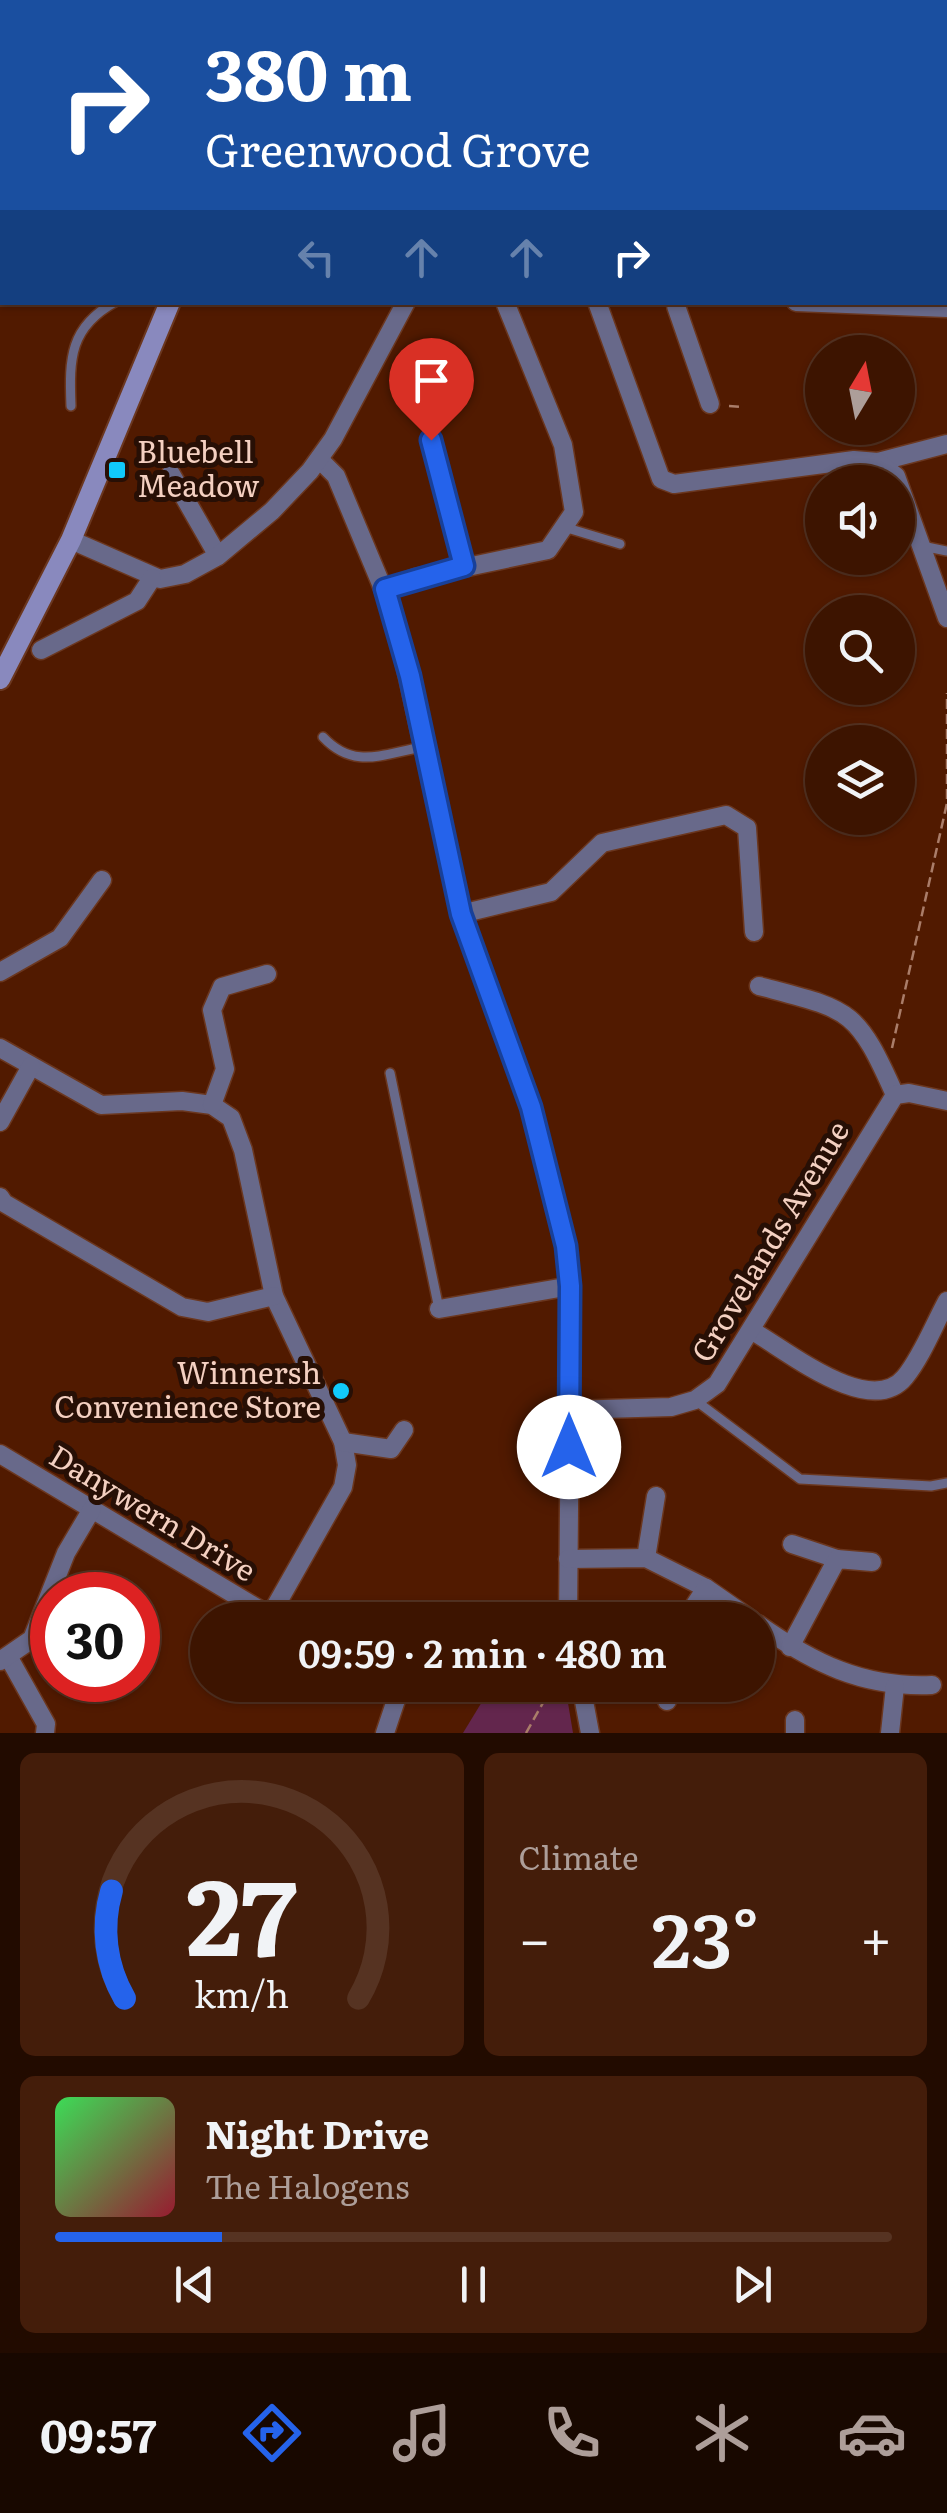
<!DOCTYPE html>
<html lang="en">
<head>
<meta charset="utf-8">
<style>
  :root { --surface:#3d1400; --page:#441d0a; --text:#f1f3f6; --muted:#ad9e99; --line:#563322; --accent:#2563eb }
  body { margin:0; font-family:Literata,serif; background:var(--page); color:var(--text); height:100vh; display:flex; flex-direction:column; font-size:38px; white-space:nowrap }
  * { box-sizing:border-box; margin:0 }
  p { font-size:32px; color:var(--muted) }
  .icon { flex:none; width:55px; height:55px; fill:none; stroke:currentColor; stroke-width:2; stroke-linecap:round; stroke-linejoin:round }
  .map { position:relative; height:1733px; overflow:hidden }
  .drawer { display:flex; flex-direction:column; gap:20px; padding:20px; background:#220b00; flex:1 }
  .drawer>* { flex:none }
  .hud { position:absolute; left:0px; top:0px; width:948px; height:305px; box-shadow:0 2px 8px #0004,0 0 0 2px var(--line); background:#1a4fa0; color:#fff; overflow:hidden }
  .needle { width:65px; rotate:10deg }
  .controls { position:absolute; left:805px; top:335px; display:grid; gap:20px }
  .controls a { display:grid; place-items:center; width:110px; height:110px; border-radius:50%; background:var(--surface); box-shadow:0 2px 8px #0004,0 0 0 2px var(--line); font-size:50px }
  .speed { position:absolute; left:30px; top:1572px; display:flex; gap:20px; font-size:50px; font-weight:700; text-align:center }
  .speed>* { display:grid; place-content:center; width:130px; height:130px; border-radius:50%; background:var(--surface); box-shadow:0 2px 8px #0004,0 0 0 2px var(--line); line-height:1 }
  .speed .limit { border:15px solid #d22; background:#fff; color:#111 }
  .pin { position:absolute; display:grid; place-items:center; width:85px; height:85px; color:#fff; margin:-102px -42px; border-radius:50% 50% 50% 0; rotate:-45deg; box-shadow:0 0 10px #0007 }
  .pin .icon { rotate:45deg }
  .me { position:absolute; width:110px; margin:-55px; rotate:0deg; stroke-linejoin:round; filter:drop-shadow(0 0 8px #0008) }
  .turn { display:flex; align-items:center; gap:35px; height:210px; padding:0 40px; font-size:45px }
  .turn .icon { width:130px; height:130px; stroke-width:2.5 }
  .turn b { display:block; font-size:70px; line-height:85px }
  .lanes { display:flex; align-items:center; height:95px; padding:0 40px; background:#0003; justify-content:center; gap:50px; direction:ltr }
  .lanes .off { opacity:.35 }
  .big { font-size:75px; font-weight:600; line-height:1.1 }
  .drawer .tile { flex:1; display:flex; flex-direction:column; justify-content:center; gap:15px; min-width:0; padding:0 35px; border-radius:15px; background:var(--page) }
  .drawer .dial { align-items:center; gap:0 }
  .dial svg { height:260px; overflow:visible; fill:none; stroke:var(--line); stroke-width:7; stroke-linecap:round; text-anchor:middle }
  .dial text { fill:var(--text); stroke:none }
  .song { display:flex; align-items:center; gap:30px }
  .cover { width:120px; height:120px; border-radius:15px; background:linear-gradient(135deg,hsl(130 70% 55%),hsl(350 70% 35%)) }
  .played { height:10px; border-radius:5px; background:linear-gradient(90deg,var(--accent) 20%,var(--line) 20%) }
  .keys { display:flex; justify-content:space-around; direction:ltr }
  .heat { display:flex; justify-content:space-between; align-items:center; font-size:55px; direction:ltr }
  .drawer .tiles { flex:1; display:grid; gap:20px; grid-template-columns:1fr 1fr }
  .tile:last-child { grid-column:span 2 }
  .trip { position:absolute; left:190px; top:1602px; width:585px; height:100px; border-radius:50px; background:var(--surface); box-shadow:0 2px 8px #0004,0 0 0 2px var(--line); font-weight:600; line-height:100px; text-align:center }
  .menu { display:flex; height:160px; justify-content:space-around; align-items:center; background:#180800; color:var(--muted) }
  .menu .icon { width:70px; height:70px }
  .menu .current { color:var(--accent) }
  .menu b { font-size:45px; color:var(--text) }
  .map>svg:first-child { display:block }
</style>
</head>
<body>
<div class="map">
<svg width="947" height="1733" viewBox="0 0 947 1733">
  <rect width="100%" height="100%" fill="#511a00"/>
  <polygon fill="#63264d" points="565,1685 573,1733 463,1733 491,1687"/>
  <g fill="none" stroke-linecap="round" stroke-linejoin="round">
    <g stroke="#032417" stroke-width="5">
      <polyline points="837,0 840,2"/>
      <polyline points="945,90 947,91"/>
    </g>
    <defs>
      <g id="service">
        <polyline points="402,2 402,0"/>
        <path d="M71,406c-2,-48 -1,-79 44,-104"/>
        <polyline points="564,527 620,544"/>
        <polyline points="922,546 947,551"/>
        <path d="M323,737c31,33 59,17 100,10"/>
        <polyline points="390,1073 439,1309"/>
        <polyline points="695,1400 800,1479 931,1486 947,1483"/>
      </g>
      <g id="minor">
        <polyline points="775,0 779,2"/>
        <polyline points="154,2 155,0"/>
        <polyline points="562,2 563,0"/>
        <polyline points="0,124 2,125"/>
        <polyline points="597,302 661,479 674,484 854,460 878,462 947,444"/>
        <polyline points="796,302 947,308"/>
        <polyline points="676,306 710,404"/>
        <polyline points="431,439 464,566"/>
        <polyline points="319,459 336,476 394,615 461,914 531,1107 566,1245 571,1286 568,1620"/>
        <polyline points="878,462 896,476 947,618"/>
        <polyline points="171,474 218,556"/>
        <polyline points="71,540 160,579 185,574 218,556 272,511 310,471 333,439 406,302"/>
        <polyline points="385,589 415,578 548,550 574,512 563,445 505,302"/>
        <polyline points="41,650 137,601 152,578"/>
        <polyline points="461,914 551,892 602,843 726,815 747,828 754,932"/>
        <polyline points="0,972 60,938 102,880"/>
        <path d="M759,986c91,24 97,21 136,109"/>
        <polyline points="0,1048 101,1105 182,1101 212,1105 231,1118 243,1150 274,1296 343,1442 347,1465 343,1487 270,1616"/>
        <polyline points="212,1105 225,1069 212,1010 222,987 267,974"/>
        <polyline points="0,1122 31,1066"/>
        <polyline points="0,1197 4,1203 182,1307 208,1312 274,1296"/>
        <polyline points="439,1309 571,1286"/>
        <path d="M754,1332c35,20 117,87 151,45 17,-21 29,-52 42,-76"/>
        <polyline points="570,1410 671,1407 695,1400 717,1384 895,1095 909,1093 947,1101"/>
        <polyline points="343,1442 391,1449 404,1430"/>
        <polyline points="0,1454 277,1620"/>
        <polyline points="792,1544 837,1559"/>
        <polyline points="646,1558 656,1496"/>
        <polyline points="568,1559 646,1558 706,1588 752,1620"/>
        <polyline points="685,1620 706,1588"/>
        <path d="M758,1624c55,39 105,64 174,61"/>
        <polyline points="790,1647 837,1559 872,1562"/>
        <polyline points="9,1658 46,1724 45,1733"/>
        <polyline points="0,1661 32,1639 66,1553 92,1509"/>
        <polyline points="404,1685 440,1689 463,1685"/>
        <polyline points="581,1685 590,1733"/>
        <polyline points="662,1685 667,1701"/>
        <polyline points="385,1733 401,1685"/>
        <polyline points="795,1733 795,1720"/>
        <polyline points="890,1733 895,1686"/>
      </g>
      <g id="secondary">
        <polyline points="294,2 295,0"/>
        <polyline points="0,679 71,540 170,302"/>
      </g>
      <polyline id="motorway" points="943,0 947,3"/>
    </defs>
    <use href="#service" stroke="#6b371f" stroke-width="12"/>
    <use href="#minor" stroke="#6b371f" stroke-width="21"/>
    <use href="#secondary" stroke="#6b371f" stroke-width="24"/>
    <use href="#motorway" stroke="#6b371f" stroke-width="34"/>
    <g stroke="#aa7d69" stroke-width="2.5" stroke-dasharray="10 5" stroke-linecap="butt">
      <polyline points="729,406 742,407"/>
      <polyline points="892,1048 947,803 947,693"/>
      <polyline points="526,1733 553,1685"/>
    </g>
    <use href="#service" stroke="#68698a" stroke-width="9"/>
    <use href="#minor" stroke="#68698a" stroke-width="18"/>
    <use href="#secondary" stroke="#8989be" stroke-width="20"/>
    <use href="#motorway" stroke="#babbfd" stroke-width="30"/>
  </g>
  <g fill="none" stroke-linecap="round" stroke-linejoin="round">
    <defs>
      <polyline id="route" points="431,440 464,566 385,589 410,676 461,914 531,1107 566,1246 570,1286 569,1447"/>
    </defs>
    <use href="#route" stroke="#184099" stroke-width="25"/>
    <use href="#route" stroke="#2563eb" stroke-width="18"/>
  </g>
  <g fill="#11cafb" stroke="#270f05" stroke-width="4">
    <rect x="107" y="460" width="20" height="20" rx="5"/>
    <circle cx="341" cy="1391" r="10"/>
  </g>
  <g text-anchor="middle" stroke-width="10" stroke-linejoin="round" paint-order="stroke">
    <g font-size="30" fill="#f4d0c1" stroke="#270f05" text-anchor="start">
      <text x="137" y="463">Bluebell<tspan x="137" dy="34">Meadow</tspan></text>
      <text x="321" y="1384" text-anchor="end">Winnersh<tspan x="321" dy="34">Convenience Store</tspan></text>
    </g>
    <g font-size="30" fill="#f4d0c1" stroke="#270f05">
      <text transform="translate(771 1242) rotate(-59)" y="10">Grovelands Avenue</text>
      <text transform="translate(152 1514) rotate(31)" y="10">Danywern Drive</text>
    </g>
  </g>
</svg>
<div class="controls">
<a><svg class="needle" viewBox="-14 -14 28 28"><path d="M0-13l5 13h-10z" fill="#e53935"/><path d="M0 13l5-13h-10z" fill="#ad9e99"/></svg></a>
<a><svg class="icon" aria-label="sound" viewBox="0 0 24 24"><path d="M4 9h4l5-4v14l-5-4H4zM17 9q2 3 0 6"/></svg></a>
<a><svg class="icon" aria-label="search" viewBox="0 0 24 24"><circle cx="10" cy="10" r="6"/><path d="M15 15l6 6"/></svg></a>
<a><svg class="icon" aria-label="layers" viewBox="0 0 24 24"><path d="M12 4l9 5-9 5-9-5zM3 14l9 5 9-5"/></svg></a>
</div>
<div class="speed"><div class="limit">30</div></div>
<div class="pin" style="left:431px;top:440px;background:#d93025"><svg class="icon" aria-label="arrive" viewBox="0 0 24 24"><path d="M6 21V4h12l-3 4 3 4H6"/></svg></div>
<svg class="me" style="left:569px;top:1447px" viewBox="-20 -20 40 40"><circle r="19" fill="#fff"/><path d="M0-13L10 11 0 6-10 11z" fill="#2563eb"/></svg>
<div class="trip">09:59 · 2 min · 480 m</div>
<div class="hud">
<div class="turn"><svg class="icon" aria-label="right" viewBox="0 0 24 24"><path d="M7 20v-9h11M14 6l5 5-5 5"/></svg><div><b>380 m</b>Greenwood Grove</div></div>
<div class="lanes"><svg class="icon off" aria-label="left" viewBox="0 0 24 24"><path d="M17 20v-9H6M10 6l-5 5 5 5"/></svg><svg class="icon off" aria-label="ahead" viewBox="0 0 24 24"><path d="M12 20V5M6 11l6-6 6 6"/></svg><svg class="icon off" aria-label="ahead" viewBox="0 0 24 24"><path d="M12 20V5M6 11l6-6 6 6"/></svg><svg class="icon" aria-label="right" viewBox="0 0 24 24"><path d="M7 20v-9h11M14 6l5 5-5 5"/></svg></div>
</div>
</div>
<section class="drawer">
<div class="tiles">
<div class="tile dial"><svg viewBox="0 0 100 80">
<path d="M14 69A42 42 0 1 1 86 69"/>
<path d="M14 69A42 42 0 0 1 10 36" stroke="#2563eb"/>
<text x="50" y="56" font-size="32" font-weight="700">27</text>
<text x="50" y="72" font-size="11">km/h</text>
</svg></div>
<div class="tile"><p>Climate</p>
<div class="heat"><a>−</a><b class="big">23°</b><a>+</a></div>
</div>
<div class="tile">
<div class="song"><i class="cover"></i><div><b>Night Drive</b><p>The Halogens</p></div></div>
<div class="played"></div>
<div class="keys"><svg class="icon" aria-label="previous" viewBox="0 0 24 24"><path d="M18 5L8 12l10 7zM5 5v14"/></svg><svg class="icon" aria-label="pause" viewBox="0 0 24 24"><path d="M8 5v14M16 5v14"/></svg><svg class="icon" aria-label="next" viewBox="0 0 24 24"><path d="M6 5l10 7-10 7zM19 5v14"/></svg></div>
</div>
</div>
</section>
<nav class="menu">
<b>09:57</b>
<svg class="icon current" aria-label="directions" viewBox="0 0 24 24"><path d="M12 3l9 9-9 9-9-9zM9 14v-3h6M13 9l2 2-2 2"/></svg>
<svg class="icon" aria-label="music" viewBox="0 0 24 24"><path d="M9 18V5l10-2v13"/><circle cx="6" cy="18" r="3"/><circle cx="16" cy="16" r="3"/></svg>
<svg class="icon" aria-label="phone" viewBox="0 0 24 24"><path d="M5 4h4l2 5-3 2q2 4 5 5l2-3 5 2v4C11 20 4 13 5 4z"/></svg>
<svg class="icon" aria-label="climate" viewBox="0 0 24 24"><path d="M12 3v18M4 7l16 10M4 17L20 7"/></svg>
<svg class="icon" aria-label="car" viewBox="0 0 24 24"><path d="M5 17H2v-5l4-1 3-4h7l3 4 3 1v5h-3M9 17h6M6 11h13"/><circle cx="7" cy="17" r="2"/><circle cx="17" cy="17" r="2"/></svg>
</nav>
</body>
</html>
